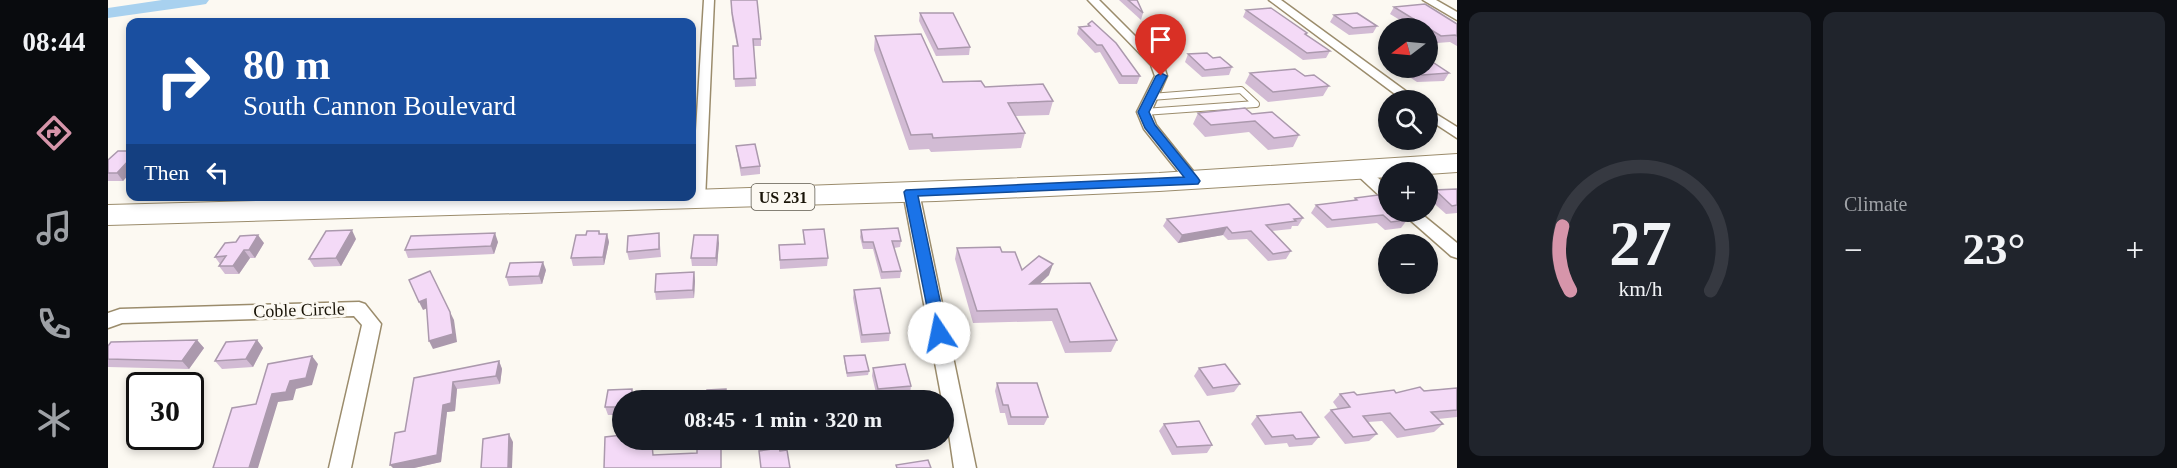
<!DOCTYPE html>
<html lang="en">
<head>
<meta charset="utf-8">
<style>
  :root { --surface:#171b24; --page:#20242c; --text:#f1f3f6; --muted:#9ea1a6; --line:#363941; --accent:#d695aa }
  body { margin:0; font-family:Georgia,serif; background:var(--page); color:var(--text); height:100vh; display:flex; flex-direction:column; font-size:22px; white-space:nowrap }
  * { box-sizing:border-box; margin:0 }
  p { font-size:20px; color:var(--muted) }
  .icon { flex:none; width:33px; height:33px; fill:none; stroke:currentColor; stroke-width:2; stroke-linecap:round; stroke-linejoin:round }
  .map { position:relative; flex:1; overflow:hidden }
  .details { display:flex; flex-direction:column; gap:12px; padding:12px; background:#0d0f14; width:720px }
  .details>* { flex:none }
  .top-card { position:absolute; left:18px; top:18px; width:570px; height:183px; border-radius:12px; box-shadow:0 3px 9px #0003; background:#1a4fa0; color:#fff; overflow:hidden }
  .needle { width:39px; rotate:254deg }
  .buttons { position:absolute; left:1270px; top:18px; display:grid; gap:12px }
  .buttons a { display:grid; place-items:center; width:60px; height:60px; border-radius:50%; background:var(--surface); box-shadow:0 3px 9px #0003; font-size:30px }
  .speed { position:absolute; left:18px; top:372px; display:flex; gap:12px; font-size:30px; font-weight:700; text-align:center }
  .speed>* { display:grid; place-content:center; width:78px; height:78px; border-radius:50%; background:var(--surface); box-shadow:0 3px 9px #0003; line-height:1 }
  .speed .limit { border:3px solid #111; border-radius:9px; background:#fff; color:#111 }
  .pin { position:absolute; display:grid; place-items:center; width:51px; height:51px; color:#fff; margin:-62px -26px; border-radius:50% 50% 50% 0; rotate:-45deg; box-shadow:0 0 6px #0007 }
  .pin .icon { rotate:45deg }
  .me { position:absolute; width:66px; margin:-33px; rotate:349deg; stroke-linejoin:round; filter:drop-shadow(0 0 4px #0008) }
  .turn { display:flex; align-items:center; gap:21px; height:126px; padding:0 18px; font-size:27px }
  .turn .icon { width:78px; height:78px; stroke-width:2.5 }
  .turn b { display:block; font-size:42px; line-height:51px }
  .then { display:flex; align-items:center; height:57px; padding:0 18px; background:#0003; gap:12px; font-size:22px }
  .big { font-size:45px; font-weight:700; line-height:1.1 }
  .details .widget { flex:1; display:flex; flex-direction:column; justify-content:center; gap:9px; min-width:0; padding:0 21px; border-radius:12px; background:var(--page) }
  .details .dial { align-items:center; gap:0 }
  .dial svg { height:156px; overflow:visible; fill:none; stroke:var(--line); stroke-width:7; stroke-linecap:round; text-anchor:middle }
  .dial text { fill:var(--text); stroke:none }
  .heat { display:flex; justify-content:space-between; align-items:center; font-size:33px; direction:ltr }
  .details .tiles { flex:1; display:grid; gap:12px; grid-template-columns:repeat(2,1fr) }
  .trip { position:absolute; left:504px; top:390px; width:342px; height:60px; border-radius:30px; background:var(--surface); box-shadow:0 3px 9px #0003; font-weight:700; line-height:60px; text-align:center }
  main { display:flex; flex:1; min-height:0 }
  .menu { display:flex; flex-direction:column; width:108px; justify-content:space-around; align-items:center; background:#090b0e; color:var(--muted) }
  .menu .icon { width:42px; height:42px }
  .menu .selected { color:var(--accent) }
  .menu b { font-size:27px; color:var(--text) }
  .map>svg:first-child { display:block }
</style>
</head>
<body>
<main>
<nav class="menu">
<b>08:44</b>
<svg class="icon selected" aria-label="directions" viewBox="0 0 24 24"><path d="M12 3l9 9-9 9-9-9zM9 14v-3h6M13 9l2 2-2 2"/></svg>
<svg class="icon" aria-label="music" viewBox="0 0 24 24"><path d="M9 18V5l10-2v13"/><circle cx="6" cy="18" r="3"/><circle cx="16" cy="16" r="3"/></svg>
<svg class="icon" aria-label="phone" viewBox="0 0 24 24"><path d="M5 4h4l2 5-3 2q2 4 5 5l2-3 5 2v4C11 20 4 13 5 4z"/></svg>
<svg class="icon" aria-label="climate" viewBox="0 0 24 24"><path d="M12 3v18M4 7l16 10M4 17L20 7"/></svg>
</nav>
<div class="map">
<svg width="1349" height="468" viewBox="0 0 1349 468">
  <rect width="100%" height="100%" fill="#fcf9f2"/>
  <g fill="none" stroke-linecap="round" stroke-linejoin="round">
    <polygon fill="#a8d1ef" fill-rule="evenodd" points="54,0 101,0 98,4 92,5 0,18 0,8"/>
    <defs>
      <polyline id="lane" points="1036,112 1148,104 1133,90 1043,97"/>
      <g id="street">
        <polygon points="596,0 606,0 597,200 589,205 581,200 584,196"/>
        <polygon points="980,0 991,0 1055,64 1059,76 1043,112 1048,125 1093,181 1090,184 1080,184 1036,129 1029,112 1047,76 1043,65"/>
        <polygon points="1161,0 1173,0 1310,100 1295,100"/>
        <polygon points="1315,0 1328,0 1349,12 1349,20"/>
        <polygon points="1320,109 1349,127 1349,138 1320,119"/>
        <polygon points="1253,166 1258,168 1281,187 1281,200 1275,199 1248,174 1246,171"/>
        <polygon points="803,187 811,192 868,468 846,468 836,400 834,400 795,192"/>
        <polygon points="1293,212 1311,212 1349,243 1349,258 1343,256"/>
        <polygon points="251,302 257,304 273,324 243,468 221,468 254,325 246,316 14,323 0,328 0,313 12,309"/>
      </g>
      <polygon id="highway" points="1349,154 1349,172 1320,174 1281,172 1281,177 1051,191 828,201 0,225 0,205 335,196 584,196 584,190 1051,173"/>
    </defs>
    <use href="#lane" stroke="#9b8c6c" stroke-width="8"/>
    <use href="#street" stroke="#9b8c6c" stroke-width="3"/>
    <use href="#highway" stroke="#9b8c6c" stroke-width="2"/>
    <use href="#lane" stroke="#fff" stroke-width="6"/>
    <use href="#street" fill="#fff" fill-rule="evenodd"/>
    <use href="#highway" fill="#fff" fill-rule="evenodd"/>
  </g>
  <g fill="#d2bbd4">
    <polygon points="623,0 653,39 653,46 646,46 648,86 627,87 625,46 629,46 624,20"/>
    <polygon points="1011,0 1029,0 1035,13 1033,20"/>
    <polygon points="1286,7 1349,24 1349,46 1342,42 1329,43 1320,38 1320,28 1305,28 1282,14"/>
    <polygon points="1138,10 1199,33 1199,35 1222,51 1218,58 1195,60 1135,17"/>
    <polygon points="812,13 862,47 861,55 828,56 811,21"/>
    <polygon points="1226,15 1269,26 1265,33 1241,35 1222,22"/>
    <polygon points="980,24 1032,76 1029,84 1011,84 992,52 987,53 969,34 971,27 980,27"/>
    <polygon points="767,36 835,82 877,87 945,101 941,115 907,116 917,133 913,148 823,152 821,149 801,150 766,50"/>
    <polygon points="1281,52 1281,63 1276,60"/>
    <polygon points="1080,54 1105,58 1124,67 1121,75 1094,77 1077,62"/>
    <polygon points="1288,68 1320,68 1341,73 1336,81 1309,82"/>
    <polygon points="1142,73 1197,76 1221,86 1215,96 1160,102 1137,83"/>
    <polygon points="1090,113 1144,114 1191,135 1185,147 1160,150 1141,132 1097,137 1085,124"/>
    <polygon points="628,146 652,166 652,174 633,176 629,153"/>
    <polygon points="22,151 22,173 15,181 0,181 0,160"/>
    <polygon points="1349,189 1349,213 1338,214 1320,198 1327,190"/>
    <polygon points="1247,198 1299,220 1293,228 1277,230 1269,223 1219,228 1203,213 1208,205 1246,200"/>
    <polygon points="1195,218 1190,226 1184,226 1183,229 1164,231 1183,251 1178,259 1160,261 1139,239 1120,240 1115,235 1070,243 1055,226 1059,219"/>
    <polygon points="695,230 720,258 719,266 672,269 671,245 696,244"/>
    <polygon points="753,230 793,241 792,247 786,248 793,271 792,278 773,279 765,249 755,249 752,237"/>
    <polygon points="491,231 492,234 499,234 501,242 496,265 465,266 463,258 478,235"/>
    <polygon points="551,233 553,257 521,260 519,252"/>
    <polygon points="248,239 233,266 206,267 201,259"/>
    <polygon points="390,242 386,254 300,258 297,250"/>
    <polygon points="156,243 147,258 142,258 131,274 117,274 111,266 112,264 107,257"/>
    <polygon points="611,243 609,266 584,266 583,258"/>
    <polygon points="849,248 914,270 941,275 931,284 1009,340 1003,352 957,353 944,321 865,323 847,259"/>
    <polygon points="438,270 434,284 401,286 398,277"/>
    <polygon points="586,272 587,281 586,298 548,300 547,292"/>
    <polygon points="746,290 782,333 781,341 753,343 745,298"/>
    <polygon points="89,340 96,348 81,369 0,367 0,346"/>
    <polygon points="149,340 155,348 145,367 114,369 107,361"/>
    <polygon points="736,356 761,371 760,375 739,377 736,360"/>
    <polygon points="391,361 394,369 392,384 349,389 347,411 339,412 333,462 306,468 285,468 297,431 306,378"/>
    <polygon points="765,368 803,386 802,394 769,397 764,376"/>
    <polygon points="1091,368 1132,384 1126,392 1099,396 1086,376"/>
    <polygon points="889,383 940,417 936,425 900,425 897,413 892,413 887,391"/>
    <polygon points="1349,388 1349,417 1330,419 1335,424 1326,432 1289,438 1274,421 1260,422 1269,434 1261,441 1237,444 1216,417 1223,410 1230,409 1225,402 1232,394 1249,395"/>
    <polygon points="524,389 526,397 526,400 514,400 514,415 500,415 497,407 500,390"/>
    <polygon points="1149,416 1211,437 1204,445 1181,447 1179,443 1157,445 1143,424"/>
    <polygon points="1056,424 1104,445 1099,453 1064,455 1051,431"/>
  </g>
  <g fill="#ab99ad">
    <polygon points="22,159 22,173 15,181 9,173"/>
    <polygon points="1119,227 1115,235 1070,243 1074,235"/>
    <polygon points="244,230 248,239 233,266 228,258"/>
    <polygon points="387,233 390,242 386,254 383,246"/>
    <polygon points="499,234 501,242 496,265 495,257"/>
    <polygon points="150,235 156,243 147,258 141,250"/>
    <polygon points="610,235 611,243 609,266 608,258"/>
    <polygon points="136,250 142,258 131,274 125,266"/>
    <polygon points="435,262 438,270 434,284 431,276"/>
    <polygon points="945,264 941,275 919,296 922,284"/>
    <polygon points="586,272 587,281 586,298 585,290"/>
    <polygon points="318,299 322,307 315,310 311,302"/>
    <polygon points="342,312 346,320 349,342 325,349 321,341"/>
    <polygon points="89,340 96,348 81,369 74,361"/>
    <polygon points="149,340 155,348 145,367 138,359"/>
    <polygon points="204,356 210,364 204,385 188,389 185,400 170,402 150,468 141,468 164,394 182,381"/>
    <polygon points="391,361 394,369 392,384 388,376"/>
    <polygon points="345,382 349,389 347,411 339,412 333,462 306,468 285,468 282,465"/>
    <polygon points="524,389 526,397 526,400 523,400"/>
    <polygon points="401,434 405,442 404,468 399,468"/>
  </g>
  <g fill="#f4daf7" stroke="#ab99ad" stroke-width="1.5">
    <polygon points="623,0 649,0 653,39 645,39 648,78 626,79 625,46 630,46 624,13"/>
    <polygon points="1020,0 1029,0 1035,13"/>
    <polygon points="1317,4 1349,24 1349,36 1347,35 1333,36 1286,7"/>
    <polygon points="1163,8 1199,33 1197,34 1222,51 1199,53 1138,10"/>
    <polygon points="812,13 845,13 862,47 830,49"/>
    <polygon points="1249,13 1269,26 1245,28 1226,15"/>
    <polygon points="984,21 1008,43 1032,76 1014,76 994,45 989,45 971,27 982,26 980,24"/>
    <polygon points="813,34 835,82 873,81 877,87 935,84 945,101 900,103 917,133 825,138 824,134 803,135 767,36"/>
    <polygon points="1099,53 1105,58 1112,57 1124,67 1097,70 1080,54"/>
    <polygon points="1320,59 1341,73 1314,75 1303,68 1320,68"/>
    <polygon points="1187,69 1197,76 1206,75 1221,86 1165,92 1142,73"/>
    <polygon points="1137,108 1144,114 1164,112 1191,135 1166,138 1147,121 1103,125 1090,113"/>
    <polygon points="647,144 652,166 633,168 628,146"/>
    <polygon points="10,151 22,151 22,159 9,173 0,173 0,160"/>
    <polygon points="1349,189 1349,205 1344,206 1327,190"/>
    <polygon points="1270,195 1281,205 1281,212 1289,212 1299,220 1283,222 1275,215 1224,220 1208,205 1249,200 1247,198"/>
    <polygon points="1181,204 1195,218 1186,219 1188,221 1158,225 1183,251 1165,254 1143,231 1124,233 1119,227 1074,235 1059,219"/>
    <polygon points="790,228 793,241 784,241 793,271 774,272 765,242 755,242 753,230"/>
    <polygon points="716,229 720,258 672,260 671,245 697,244 695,230"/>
    <polygon points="244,230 228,258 201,259 218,231"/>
    <polygon points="479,231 491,231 491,234 499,234 495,257 463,258 468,235 478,235"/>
    <polygon points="387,233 383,246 297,250 303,236"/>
    <polygon points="551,233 551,249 519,252 520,236"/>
    <polygon points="150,235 141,250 136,250 125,266 111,266 118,256 107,257 117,243 128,242 132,236"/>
    <polygon points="586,235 610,235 608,258 583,258"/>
    <polygon points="892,247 894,252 907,252 914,270 931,256 945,264 922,284 982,283 1009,340 962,342 949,309 869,311 849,248"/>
    <polygon points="435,262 431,276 398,277 402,263"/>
    <polygon points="322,271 342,312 345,334 321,341 318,299 311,302 301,280"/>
    <polygon points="586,272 585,290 547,292 548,274"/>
    <polygon points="772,288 782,333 754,335 746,290"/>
    <polygon points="89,340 74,361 0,359 0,346 3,342"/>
    <polygon points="149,340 138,359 107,361 118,342"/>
    <polygon points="757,355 761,371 739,373 736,356"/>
    <polygon points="204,356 198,378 182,381 178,392 164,394 141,468 105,468 124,408 148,404 160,364"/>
    <polygon points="391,361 388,376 345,382 343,403 335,405 329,455 282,465 287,433 297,431 306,378"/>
    <polygon points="797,364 803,386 770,389 765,368"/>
    <polygon points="1117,364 1132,384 1105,388 1091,368"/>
    <polygon points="889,383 929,383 940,417 903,417 900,405 895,405"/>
    <polygon points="1312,387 1316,391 1349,388 1349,410 1323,412 1335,424 1297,430 1282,413 1255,416 1269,434 1245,437 1223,410 1242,407 1232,394 1246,392 1249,395 1286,390 1288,393"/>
    <polygon points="524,389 523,400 514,400 514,407 497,407 500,390"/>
    <polygon points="618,389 618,400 599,400 599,390"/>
    <polygon points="1193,412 1211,437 1188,439 1185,435 1164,437 1149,416"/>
    <polygon points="1091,421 1104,445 1069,447 1056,424"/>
    <polygon points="401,434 400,468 373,468 375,439"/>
    <polygon points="514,435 514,440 530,440 530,446 544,444 545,455 589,453 589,446 613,445 613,468 496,468 497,437"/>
    <polygon points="671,448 672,451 679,450 682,468 653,468 651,451"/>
    <polygon points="820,460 823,468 789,468 788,465"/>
  </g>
  <polygon fill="#1a73e8" stroke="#114b97" stroke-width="1.5" points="1053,73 1059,76 1041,112 1047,125 1090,178 1092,181 1090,184 810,196 839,333 836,337 825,337 796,192 798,190 1076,177 1037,128 1030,112 1048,76"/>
  <g text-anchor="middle" stroke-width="6" stroke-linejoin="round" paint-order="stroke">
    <rect fill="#fcf9f2" stroke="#5d594e" stroke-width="1.5" x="643.5" y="184" width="63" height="26" rx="4.5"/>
    <g font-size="16" font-weight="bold" fill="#191408">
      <text x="675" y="203">US 231</text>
    </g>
    <g font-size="18" fill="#191408" stroke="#fcf9f2">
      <text transform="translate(191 310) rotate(-2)" y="6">Coble Circle</text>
    </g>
  </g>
</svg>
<div class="buttons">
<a><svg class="needle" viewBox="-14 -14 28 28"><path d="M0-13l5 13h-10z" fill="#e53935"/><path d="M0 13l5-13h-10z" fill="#9ea1a6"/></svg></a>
<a><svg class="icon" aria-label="search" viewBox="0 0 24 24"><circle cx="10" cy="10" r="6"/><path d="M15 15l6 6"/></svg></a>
<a>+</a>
<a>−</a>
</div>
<div class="speed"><div class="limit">30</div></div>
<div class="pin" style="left:1053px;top:76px;background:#d93025"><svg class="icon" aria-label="arrive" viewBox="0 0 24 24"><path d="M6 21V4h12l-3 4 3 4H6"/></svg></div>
<svg class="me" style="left:831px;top:333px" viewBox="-20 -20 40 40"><circle r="19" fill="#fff"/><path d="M0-13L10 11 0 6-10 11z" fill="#1a73e8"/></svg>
<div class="trip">08:45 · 1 min · 320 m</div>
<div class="top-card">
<div class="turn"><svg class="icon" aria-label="right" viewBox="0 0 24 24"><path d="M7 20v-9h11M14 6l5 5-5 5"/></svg><div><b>80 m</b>South Cannon Boulevard</div></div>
<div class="then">Then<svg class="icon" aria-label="left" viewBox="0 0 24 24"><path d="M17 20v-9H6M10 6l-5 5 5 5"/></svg></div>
</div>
</div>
<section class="details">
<div class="tiles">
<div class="widget dial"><svg viewBox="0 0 100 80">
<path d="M14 69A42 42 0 1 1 86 69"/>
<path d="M14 69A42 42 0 0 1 10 36" stroke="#d695aa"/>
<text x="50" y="56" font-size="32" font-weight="700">27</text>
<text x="50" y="72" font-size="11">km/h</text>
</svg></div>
<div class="widget"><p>Climate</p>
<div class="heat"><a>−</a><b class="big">23°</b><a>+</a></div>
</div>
</div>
</section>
</main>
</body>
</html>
